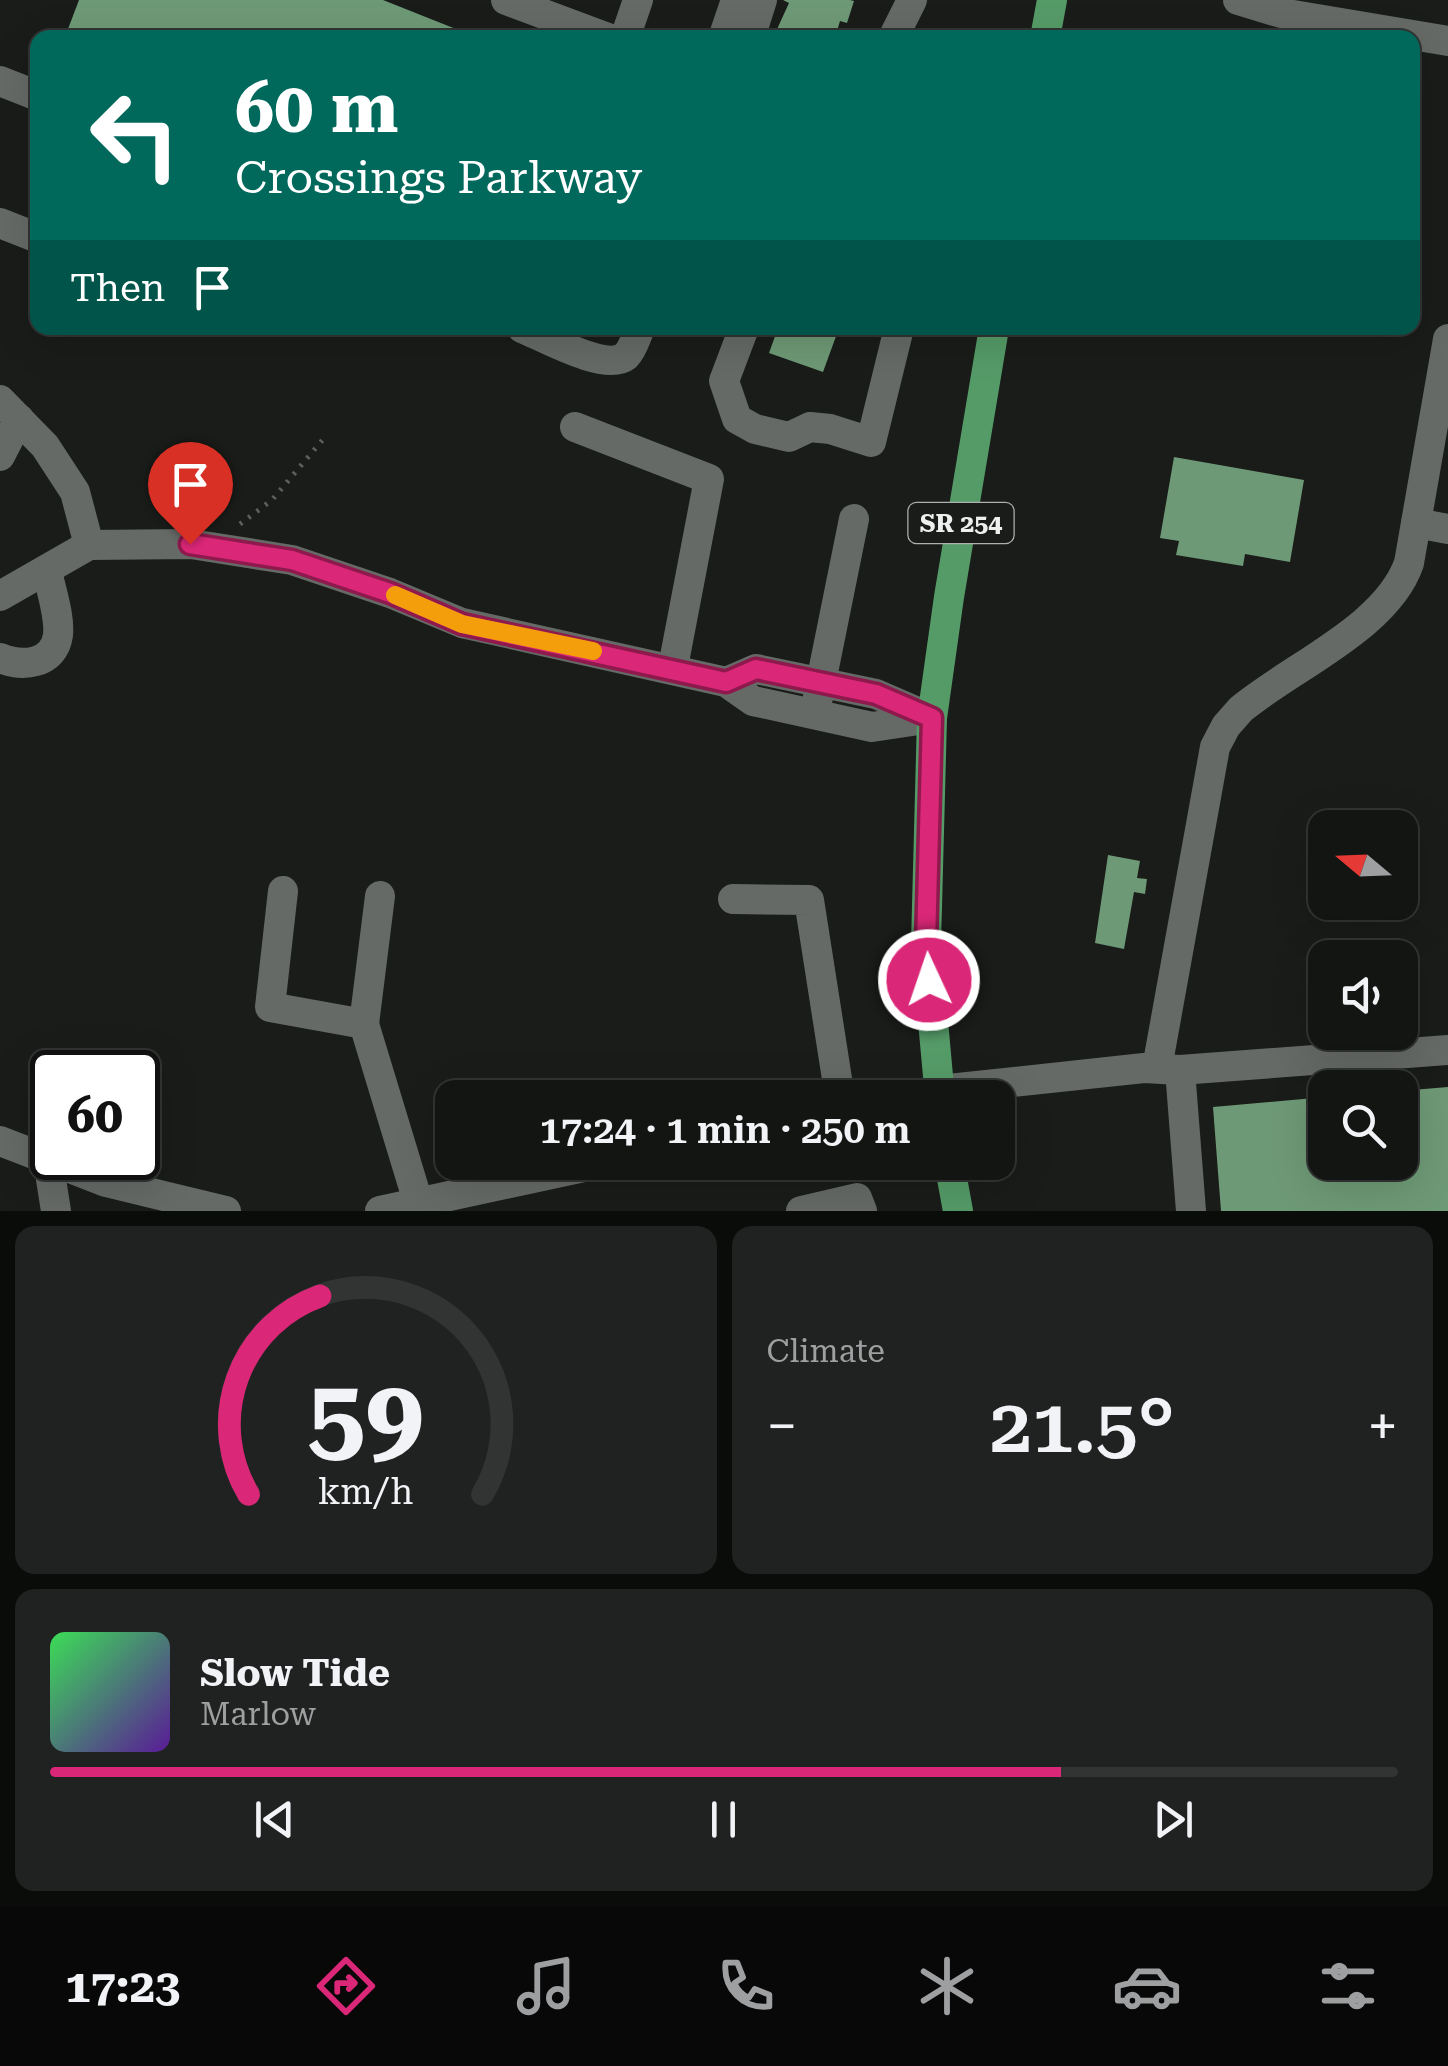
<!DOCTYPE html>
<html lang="en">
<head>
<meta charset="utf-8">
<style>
  :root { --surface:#131513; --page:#202221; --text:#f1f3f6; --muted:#9d9fa0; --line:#323433; --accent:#db2777 }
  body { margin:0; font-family:"Roboto Serif",serif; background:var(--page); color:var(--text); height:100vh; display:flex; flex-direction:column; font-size:38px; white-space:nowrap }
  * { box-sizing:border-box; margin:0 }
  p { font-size:32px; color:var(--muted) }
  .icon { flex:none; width:55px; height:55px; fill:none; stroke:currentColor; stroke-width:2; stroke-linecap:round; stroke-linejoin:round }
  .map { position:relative; height:1211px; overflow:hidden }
  .drawer { display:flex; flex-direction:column; gap:15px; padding:15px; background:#0a0c0a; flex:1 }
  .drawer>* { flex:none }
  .hud { position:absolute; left:30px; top:30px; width:1390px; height:305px; border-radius:20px; box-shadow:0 10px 40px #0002,0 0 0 2px var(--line); background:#00695c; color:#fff; overflow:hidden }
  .needle { width:65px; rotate:289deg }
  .tools { position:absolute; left:1308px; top:810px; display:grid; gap:20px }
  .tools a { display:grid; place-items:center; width:110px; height:110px; border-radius:20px; background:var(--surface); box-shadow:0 10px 40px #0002,0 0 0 2px var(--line); font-size:50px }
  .speed { position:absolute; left:30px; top:1050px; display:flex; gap:20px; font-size:50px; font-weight:700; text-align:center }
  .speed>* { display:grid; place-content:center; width:130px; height:130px; border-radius:50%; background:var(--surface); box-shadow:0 10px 40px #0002,0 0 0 2px var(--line); line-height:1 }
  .speed .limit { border:5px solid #111; border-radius:15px; background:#fff; color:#111 }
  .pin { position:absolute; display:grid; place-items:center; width:85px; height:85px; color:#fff; margin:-102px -42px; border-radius:50% 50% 50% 0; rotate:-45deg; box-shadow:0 0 10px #0007 }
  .pin .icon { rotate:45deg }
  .me { position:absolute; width:110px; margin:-55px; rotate:357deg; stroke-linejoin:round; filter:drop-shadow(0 0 8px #0008) }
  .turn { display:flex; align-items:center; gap:35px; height:210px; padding:0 40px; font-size:45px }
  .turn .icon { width:130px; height:130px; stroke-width:2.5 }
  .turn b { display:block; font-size:70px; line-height:85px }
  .then { display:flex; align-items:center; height:95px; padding:0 40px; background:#0003; gap:20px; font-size:38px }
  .big { font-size:75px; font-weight:600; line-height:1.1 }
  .drawer .widget { flex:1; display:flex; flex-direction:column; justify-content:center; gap:15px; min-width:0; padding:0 35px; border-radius:20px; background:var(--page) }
  .drawer .dial { align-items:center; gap:0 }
  .dial svg { height:260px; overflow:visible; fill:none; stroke:var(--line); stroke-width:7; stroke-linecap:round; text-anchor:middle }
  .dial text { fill:var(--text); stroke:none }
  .song { display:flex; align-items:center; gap:30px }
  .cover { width:120px; height:120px; border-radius:15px; background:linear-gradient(135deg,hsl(130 70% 55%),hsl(270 70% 35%)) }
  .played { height:10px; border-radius:5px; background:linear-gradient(90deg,var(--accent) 75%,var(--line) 75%) }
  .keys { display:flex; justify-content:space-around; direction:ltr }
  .heat { display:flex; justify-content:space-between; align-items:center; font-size:55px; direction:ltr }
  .drawer .tiles { flex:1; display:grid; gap:15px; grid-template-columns:1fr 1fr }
  .widget:last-child { grid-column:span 2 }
  .trip { position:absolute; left:435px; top:1080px; width:580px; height:100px; border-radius:20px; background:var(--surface); box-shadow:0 10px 40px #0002,0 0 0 2px var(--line); font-weight:600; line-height:100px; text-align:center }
  .tabs { display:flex; height:160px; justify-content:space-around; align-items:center; background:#080808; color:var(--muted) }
  .tabs .icon { width:70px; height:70px }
  .tabs .active { color:var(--accent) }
  .tabs b { font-size:45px; color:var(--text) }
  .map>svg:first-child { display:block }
</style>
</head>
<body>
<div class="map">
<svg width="1448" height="1211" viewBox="0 0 1448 1211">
  <rect width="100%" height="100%" fill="#191c19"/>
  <g fill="#6e9976">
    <polygon points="79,0 383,0 476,37 89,38 68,29"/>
    <polygon points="783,0 850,0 854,1 847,23 840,21 835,38 773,38 789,3"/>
    <polygon points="778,328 839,328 823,372 769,353"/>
    <polygon points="1174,457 1304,480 1290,562 1245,554 1243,566 1176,555 1179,541 1160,538"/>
    <polygon points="1108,855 1140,861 1137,878 1147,879 1145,894 1134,892 1124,949 1095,943"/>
    <polygon points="1448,1087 1448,1211 1221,1211 1213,1107 1325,1097 1325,1162 1400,1162 1400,1091"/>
  </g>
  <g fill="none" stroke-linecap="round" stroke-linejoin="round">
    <polyline stroke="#5d605d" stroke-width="5" stroke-dasharray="2.5 8" stroke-linecap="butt" points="240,524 272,500 325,437"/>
    <g stroke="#666a66" stroke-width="30">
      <polyline points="506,0 608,38"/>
      <polyline points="1238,0 1281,13 1448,41"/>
      <polyline points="625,38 638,0"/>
      <polyline points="723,38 736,0"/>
      <polyline points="750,38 762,0"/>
      <polyline points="893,38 912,0"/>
      <polyline points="0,81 38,96"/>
      <polyline points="0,223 38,238"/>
      <path d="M522,328c22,9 84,44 104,28 7,-7 10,-19 14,-28"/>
      <polyline points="744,328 724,381 737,419 755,429 789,437 810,427 830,429 871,442 899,328"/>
      <polyline points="0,400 45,446 75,492 89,545"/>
      <polyline points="575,427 709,479 673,667"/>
      <polyline points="0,456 19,419"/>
      <polyline points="1416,523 1448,529"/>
      <polyline points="0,596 89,545 191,544 292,560 390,593 462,623 726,682 753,701 872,727 932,718"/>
      <path d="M0,658c22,9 54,7 58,-23 2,-19 -7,-45 -11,-64"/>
      <polyline points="726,682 756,669 876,694 929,717"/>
      <polyline points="817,702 854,519"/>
      <polyline points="283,891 270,1007 364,1024 419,1205"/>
      <polyline points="733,899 809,900 840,1098"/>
      <polyline points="364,1024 380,896"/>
      <path d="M1157,1068l58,-321 11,-21 15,-17c52,-43 146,-82 168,-146l39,-224"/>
      <polyline points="1180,1070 1191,1211"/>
      <polyline points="897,1098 939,1090 1144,1068 1180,1070 1448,1050"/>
      <polyline points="0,1141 106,1182 226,1211"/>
      <polyline points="48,1160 56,1211"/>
      <polyline points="380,1211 607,1162"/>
      <polyline points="801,1211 857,1198 862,1211"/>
    </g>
    <g stroke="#559b68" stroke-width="30">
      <polyline points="1045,38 1052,0"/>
      <polyline points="940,1098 926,944 932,718 949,597 994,328"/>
      <polyline points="949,1162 958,1211"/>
    </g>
  </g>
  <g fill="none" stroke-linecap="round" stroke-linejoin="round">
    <defs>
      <polyline id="route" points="190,544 292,560 390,593 462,624 726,682 756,669 876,694 932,718 926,944 929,980"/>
    </defs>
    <use href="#route" stroke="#8e194d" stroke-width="25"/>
    <use href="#route" stroke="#db2777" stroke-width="18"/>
    <polyline stroke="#f59e0b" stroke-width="18" points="395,595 462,624 593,651"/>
  </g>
  <g text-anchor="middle" stroke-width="10" stroke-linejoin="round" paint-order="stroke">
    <rect fill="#191c19" stroke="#aeb0af" stroke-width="2.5" x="908.5" y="503" width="105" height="40" rx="8"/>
    <g font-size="25" font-weight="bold" fill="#eef0ef">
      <text x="961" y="532">SR 254</text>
    </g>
  </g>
</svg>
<div class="tools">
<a><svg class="needle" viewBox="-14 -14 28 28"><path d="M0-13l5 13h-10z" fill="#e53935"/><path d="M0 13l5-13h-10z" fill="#9d9fa0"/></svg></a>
<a><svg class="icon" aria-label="sound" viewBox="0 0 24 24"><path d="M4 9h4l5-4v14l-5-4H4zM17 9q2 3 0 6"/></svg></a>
<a><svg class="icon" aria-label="search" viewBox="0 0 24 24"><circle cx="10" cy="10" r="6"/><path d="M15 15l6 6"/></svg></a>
</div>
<div class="speed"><div class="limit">60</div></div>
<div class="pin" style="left:190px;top:544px;background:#d93025"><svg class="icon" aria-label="arrive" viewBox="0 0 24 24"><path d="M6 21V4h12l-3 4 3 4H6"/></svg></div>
<svg class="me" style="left:929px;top:980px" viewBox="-20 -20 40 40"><circle r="17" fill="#db2777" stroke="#fff" stroke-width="3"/><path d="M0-11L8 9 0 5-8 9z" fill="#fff"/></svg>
<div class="trip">17:24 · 1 min · 250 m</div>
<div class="hud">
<div class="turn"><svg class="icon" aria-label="left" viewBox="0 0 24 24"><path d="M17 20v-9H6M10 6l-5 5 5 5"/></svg><div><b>60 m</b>Crossings Parkway</div></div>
<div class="then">Then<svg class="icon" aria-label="arrive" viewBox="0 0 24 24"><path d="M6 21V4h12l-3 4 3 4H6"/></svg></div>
</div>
</div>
<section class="drawer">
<div class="tiles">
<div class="widget dial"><svg viewBox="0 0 100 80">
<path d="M14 69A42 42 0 1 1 86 69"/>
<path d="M14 69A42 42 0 0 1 36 8" stroke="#db2777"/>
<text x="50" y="56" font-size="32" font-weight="700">59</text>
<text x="50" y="72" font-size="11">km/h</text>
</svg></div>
<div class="widget"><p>Climate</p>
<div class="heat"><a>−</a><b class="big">21.5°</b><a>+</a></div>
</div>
<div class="widget">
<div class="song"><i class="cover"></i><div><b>Slow Tide</b><p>Marlow</p></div></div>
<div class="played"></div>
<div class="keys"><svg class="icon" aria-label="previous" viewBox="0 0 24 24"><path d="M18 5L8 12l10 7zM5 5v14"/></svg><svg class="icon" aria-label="pause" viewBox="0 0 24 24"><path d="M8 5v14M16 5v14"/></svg><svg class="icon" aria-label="next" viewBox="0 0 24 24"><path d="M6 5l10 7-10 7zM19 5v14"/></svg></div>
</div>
</div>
</section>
<nav class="tabs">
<b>17:23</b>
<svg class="icon active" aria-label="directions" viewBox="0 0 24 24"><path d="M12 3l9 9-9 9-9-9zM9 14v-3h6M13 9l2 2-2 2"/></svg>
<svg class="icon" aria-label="music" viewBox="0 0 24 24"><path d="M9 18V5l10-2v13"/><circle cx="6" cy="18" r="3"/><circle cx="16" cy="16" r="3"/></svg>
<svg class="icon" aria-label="phone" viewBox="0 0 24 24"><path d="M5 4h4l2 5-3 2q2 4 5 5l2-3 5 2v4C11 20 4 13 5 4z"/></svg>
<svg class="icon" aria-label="climate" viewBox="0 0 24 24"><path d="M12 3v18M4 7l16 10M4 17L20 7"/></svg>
<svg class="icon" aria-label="car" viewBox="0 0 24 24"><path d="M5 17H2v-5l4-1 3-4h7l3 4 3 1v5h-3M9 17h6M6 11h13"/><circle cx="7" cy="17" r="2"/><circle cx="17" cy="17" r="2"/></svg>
<svg class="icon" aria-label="filters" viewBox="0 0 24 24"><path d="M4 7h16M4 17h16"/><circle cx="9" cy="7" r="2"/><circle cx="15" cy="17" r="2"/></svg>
</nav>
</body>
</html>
